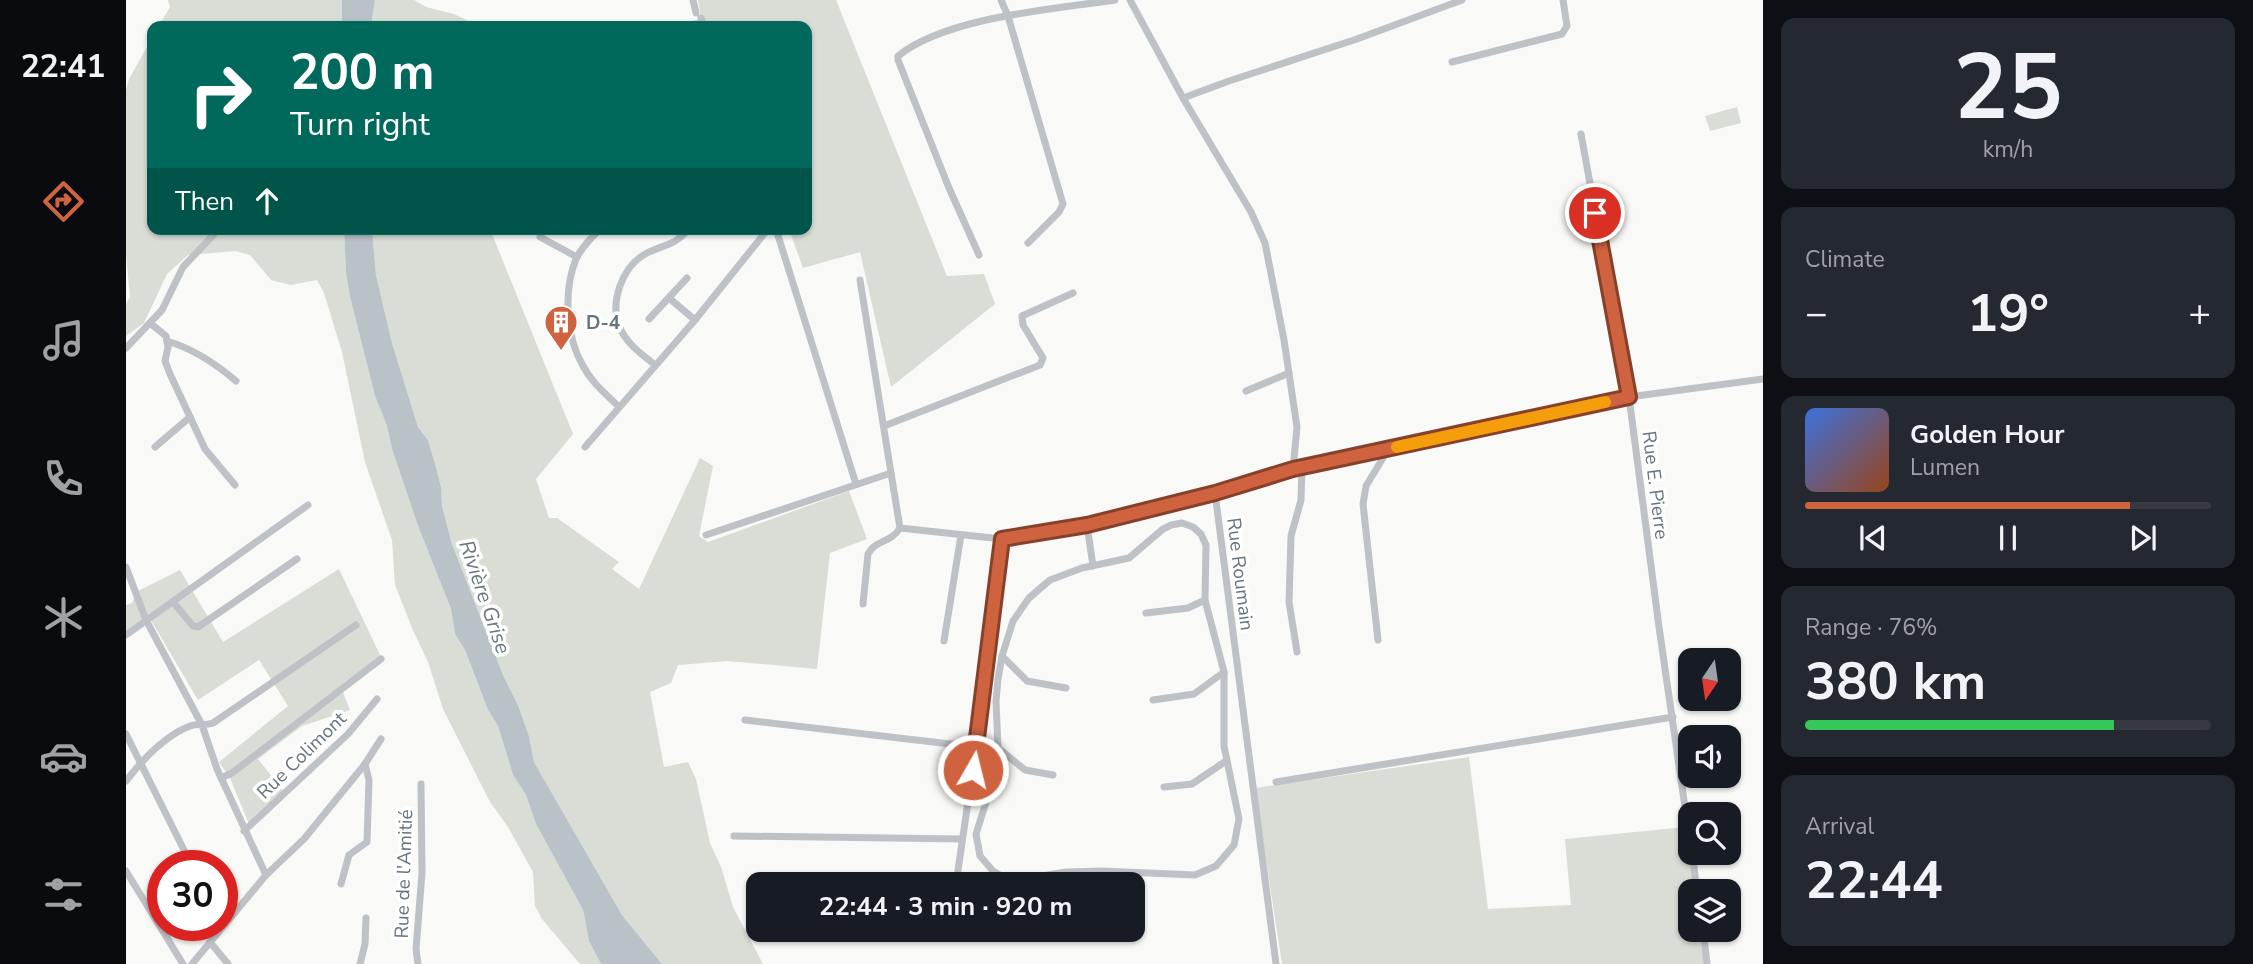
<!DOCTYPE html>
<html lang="en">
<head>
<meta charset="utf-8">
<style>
  :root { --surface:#171b24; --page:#242831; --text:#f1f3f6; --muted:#9ea1a6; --line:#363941; --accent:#cf6340 }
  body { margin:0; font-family:"Nunito Sans",sans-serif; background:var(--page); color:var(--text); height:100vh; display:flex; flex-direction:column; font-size:26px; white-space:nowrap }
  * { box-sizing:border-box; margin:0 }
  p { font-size:23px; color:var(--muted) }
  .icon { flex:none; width:38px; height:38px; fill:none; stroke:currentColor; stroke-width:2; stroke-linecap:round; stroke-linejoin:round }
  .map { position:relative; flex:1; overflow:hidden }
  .panel { display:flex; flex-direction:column; gap:18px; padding:18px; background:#0d0f14; width:490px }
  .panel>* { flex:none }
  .hud { position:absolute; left:21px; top:21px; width:665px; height:214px; border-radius:14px; box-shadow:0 2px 5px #0004; background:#00695c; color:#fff; overflow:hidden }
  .needle { width:46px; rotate:193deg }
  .fabs { position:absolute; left:1552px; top:648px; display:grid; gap:14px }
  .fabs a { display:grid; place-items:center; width:63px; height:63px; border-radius:14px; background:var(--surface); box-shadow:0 2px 5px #0004; font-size:35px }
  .speed { position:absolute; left:21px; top:850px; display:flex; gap:14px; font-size:35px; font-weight:700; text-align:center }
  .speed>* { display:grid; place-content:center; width:91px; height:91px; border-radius:50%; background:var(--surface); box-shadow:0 2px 5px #0004; line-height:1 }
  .speed .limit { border:10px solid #d22; background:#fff; color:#111 }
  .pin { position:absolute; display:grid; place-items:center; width:60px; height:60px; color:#fff; margin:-30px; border:4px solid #fff; border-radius:50%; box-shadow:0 2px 7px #0007 }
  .me { position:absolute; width:77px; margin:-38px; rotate:8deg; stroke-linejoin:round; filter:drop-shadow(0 0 5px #0008) }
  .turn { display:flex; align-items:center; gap:24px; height:147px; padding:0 28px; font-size:32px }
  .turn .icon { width:91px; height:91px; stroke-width:2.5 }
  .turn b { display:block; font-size:49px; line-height:60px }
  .then { display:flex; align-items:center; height:66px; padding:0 28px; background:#0003; gap:14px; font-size:26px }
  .big { font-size:52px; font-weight:700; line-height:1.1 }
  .panel .widget { flex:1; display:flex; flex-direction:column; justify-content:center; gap:10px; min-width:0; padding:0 24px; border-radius:14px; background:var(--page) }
  .panel .dial { align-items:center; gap:0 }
  .dial b { font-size:91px; line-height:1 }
  .song { display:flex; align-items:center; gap:21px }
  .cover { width:84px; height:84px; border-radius:10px; background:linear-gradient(135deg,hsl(220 70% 55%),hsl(20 70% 35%)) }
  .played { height:7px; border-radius:4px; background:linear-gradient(90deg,var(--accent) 80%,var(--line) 80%) }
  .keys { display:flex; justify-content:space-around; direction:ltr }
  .heat { display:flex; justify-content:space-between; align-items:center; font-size:38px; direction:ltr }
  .charge { height:10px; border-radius:5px; background:linear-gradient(90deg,#34c759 76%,var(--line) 0) }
  .trip { position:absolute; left:620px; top:872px; width:399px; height:70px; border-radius:14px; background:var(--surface); box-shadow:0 2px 5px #0004; font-weight:700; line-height:70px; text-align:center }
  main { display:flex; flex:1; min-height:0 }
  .tab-bar { display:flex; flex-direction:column; width:126px; justify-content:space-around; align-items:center; background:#090b0e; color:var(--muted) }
  .tab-bar .icon { width:49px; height:49px }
  .tab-bar .active { color:var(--accent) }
  .tab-bar b { font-size:32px; color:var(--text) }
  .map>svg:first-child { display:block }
</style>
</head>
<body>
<main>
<nav class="tab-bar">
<b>22:41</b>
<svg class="icon active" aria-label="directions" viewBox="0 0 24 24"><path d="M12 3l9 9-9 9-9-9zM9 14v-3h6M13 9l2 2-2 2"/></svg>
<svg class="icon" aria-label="music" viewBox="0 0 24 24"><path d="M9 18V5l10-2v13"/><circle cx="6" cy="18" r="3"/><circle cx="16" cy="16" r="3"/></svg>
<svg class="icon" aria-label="phone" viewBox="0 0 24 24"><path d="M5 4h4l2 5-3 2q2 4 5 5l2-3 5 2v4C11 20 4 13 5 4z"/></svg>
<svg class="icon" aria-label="climate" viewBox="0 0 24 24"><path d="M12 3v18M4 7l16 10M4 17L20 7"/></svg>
<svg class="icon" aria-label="car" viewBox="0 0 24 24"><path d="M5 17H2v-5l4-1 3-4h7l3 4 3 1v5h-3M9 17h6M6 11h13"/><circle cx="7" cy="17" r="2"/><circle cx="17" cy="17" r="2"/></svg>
<svg class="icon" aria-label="filters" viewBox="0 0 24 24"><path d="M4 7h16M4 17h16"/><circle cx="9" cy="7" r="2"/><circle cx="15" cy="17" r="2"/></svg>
</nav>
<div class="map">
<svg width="1637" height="964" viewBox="0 0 1637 964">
  <rect width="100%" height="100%" fill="#f9f9f7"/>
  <g fill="#d9ddd6">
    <polygon points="42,0 216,0 216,26 33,26 44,7"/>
    <polygon points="249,0 288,0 300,7 328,14 353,26 245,26"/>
    <polygon points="572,0 710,0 821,276 858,274 869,304 765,387 734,252 677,268 663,229 681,229 681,26 551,26 575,18"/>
    <polygon points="26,38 26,229 218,229 220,273 224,297 249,396 261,426 266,449 292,526 325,609 329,634 339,650 362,710 372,726 387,775 400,795 410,824 457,910 463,941 475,964 454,964 416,919 409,906 407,872 382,827 364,802 317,709 302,662 286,628 269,585 266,540 239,462 216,352 198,293 191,280 165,285 145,280 124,255 110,251 62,255 41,274 18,323 0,336 0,304 4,297 0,254 0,90 3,79"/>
    <polygon points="1611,107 1615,123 1584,131 1579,116"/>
    <polygon points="246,229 364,229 447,434 410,479 423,518 431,518 493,562 486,569 513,589 574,458 587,466 573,536 582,542 723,491 741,539 704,553 691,669 601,661 552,665 545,683 524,692 538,767 562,762 570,779 584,843 595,867 607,907 637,964 536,964 496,915 408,762 403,736 392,705 377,675 326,544 316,506 315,487 310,467 302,440 292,427 266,343 250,275"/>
    <polygon points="213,569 255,657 215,687 224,710 176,726 132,759 159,793 123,824 104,778 93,762 162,706 133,660 72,700 23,617 0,638 0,605 6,603 10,592 54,570 97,642"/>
    <polygon points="1343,757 1362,909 1445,905 1439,839 1559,827 1568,891 1564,891 1564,929 1573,929 1578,964 1156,964 1129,788"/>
  </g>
  <g fill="#b9c3c7">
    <polygon points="216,0 249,0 245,26 216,26"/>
    <polygon points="218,229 246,229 250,275 266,343 292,427 302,440 310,467 315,487 316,506 326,544 377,675 392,705 403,736 408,762 496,915 536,964 475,964 463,941 457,910 410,824 400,795 387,775 372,726 362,710 339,650 329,634 325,609 292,526 266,449 261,426 249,396 224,297 220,273"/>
  </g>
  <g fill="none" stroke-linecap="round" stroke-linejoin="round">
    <g stroke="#bec2c6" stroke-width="7">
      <polyline points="567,0 570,13"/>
      <polyline points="875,0 882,16 937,204 933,212 902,243"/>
      <polyline points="1004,0 1057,98 1125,212 1139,243 1158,340 1171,427 1167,469"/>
      <polyline points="575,18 578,26"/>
      <polyline points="1326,62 1436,34 1441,26 1437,0"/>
      <polyline points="1057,98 1103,81 1231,39 1336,0"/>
      <polyline points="1455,134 1503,397 1533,627 1564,842"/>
      <path d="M474,229c-9,9 -19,19 -24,30 -13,32 -10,78 7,107 9,17 23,28 36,41"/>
      <polyline points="650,229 730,484"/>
      <polyline points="414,237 451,257"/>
      <path d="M853,255l-30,-67 -51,-128v-4c48,-39 156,-47 217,-56"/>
      <polyline points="734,280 765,473"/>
      <polyline points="543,298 569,320"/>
      <polyline points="523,319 561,278"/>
      <polyline points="24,323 40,336 42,347 39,361 44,374 79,449 109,485"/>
      <path d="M41,341c27,8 48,22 69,40"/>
      <polyline points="0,348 36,310 57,267 93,229"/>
      <path d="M529,365c-12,-10 -27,-20 -34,-35 -13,-26 1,-64 26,-77 18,-9 27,-7 42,-24"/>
      <polyline points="1120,391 1163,373"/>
      <polyline points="758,426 914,365 917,358 897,325 896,316 947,293"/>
      <polyline points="29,447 64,417"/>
      <polyline points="459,447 569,320 642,229"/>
      <polyline points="1089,493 1150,964"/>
      <polygon points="1056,523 1067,527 1075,534 1080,545 1079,600 1098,672 1098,746 1113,819 1108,845 1090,866 1069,875 976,871 940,872 890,880 877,877 867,871 854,856 850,834 862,796 872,748 870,701 872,679 876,656 887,621 903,598 924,580 956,568 1003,558 1037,529 1045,525"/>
      <polyline points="961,525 967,566"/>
      <polyline points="580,535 765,473 774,528 876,539 934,530 1089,493 1167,469 1503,397 1637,379"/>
      <polyline points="0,567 20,620 76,725 91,769 140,875"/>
      <polyline points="47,602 67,626 72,627 171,559"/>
      <path d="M737,604l5,-50c8,-15 22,-10 32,-26"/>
      <polyline points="1020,613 1062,608 1079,600"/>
      <polyline points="0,635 182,505"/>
      <polyline points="1252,640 1237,504 1240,486 1263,448"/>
      <polyline points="818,641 835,535"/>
      <polyline points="1171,652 1163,602 1165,536 1175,500 1176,467"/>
      <polyline points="876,656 901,681 940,688"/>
      <polyline points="1027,700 1068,694 1098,672"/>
      <polyline points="619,720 850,747"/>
      <polyline points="0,734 66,866"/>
      <polyline points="872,748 899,770 927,775"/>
      <polyline points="95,778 106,773 255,659"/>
      <path d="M0,781c17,-22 38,-45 64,-55 8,-3 15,0 23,-3l143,-98"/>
      <polyline points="1150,782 1547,717"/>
      <polyline points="1038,787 1066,784 1100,761"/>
      <polyline points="118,831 222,734 251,699"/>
      <polyline points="608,836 836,839"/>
      <polyline points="1566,852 1571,891"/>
      <polyline points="0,871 57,964"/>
      <polyline points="215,884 223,855 241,842 243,780 239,764"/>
      <polyline points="830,884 850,747 876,539"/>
      <polyline points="1577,929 1581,964"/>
      <polyline points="84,942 102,964"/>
      <polyline points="66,964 140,875 178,839 239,764 255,739"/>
      <polyline points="234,964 239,944 240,918"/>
      <polyline points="292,964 290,949 296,873 295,784"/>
    </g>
  </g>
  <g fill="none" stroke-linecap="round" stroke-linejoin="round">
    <defs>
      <polyline id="route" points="847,770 876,539 961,525 1089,493 1167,469 1503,397 1469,213"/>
    </defs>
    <use href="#route" stroke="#87402a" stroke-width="18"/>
    <use href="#route" stroke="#cf6340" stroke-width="12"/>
    <polyline stroke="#f59e0b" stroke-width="12" points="1271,447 1479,402"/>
  </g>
  <defs>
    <symbol id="building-pin" viewBox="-11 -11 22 30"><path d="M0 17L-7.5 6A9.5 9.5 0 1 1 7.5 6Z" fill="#cf6340" stroke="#fff"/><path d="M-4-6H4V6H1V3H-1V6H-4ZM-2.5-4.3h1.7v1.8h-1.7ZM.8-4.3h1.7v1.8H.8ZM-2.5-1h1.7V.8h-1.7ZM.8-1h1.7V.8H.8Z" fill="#fff"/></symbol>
  </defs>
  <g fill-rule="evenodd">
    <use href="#building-pin" x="416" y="303" width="38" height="52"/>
  </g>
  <g text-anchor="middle" stroke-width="7" stroke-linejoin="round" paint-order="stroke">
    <g font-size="19" font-weight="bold" fill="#66747e" stroke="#fff" text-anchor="start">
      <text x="460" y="329">D-4</text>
    </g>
    <g font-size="19" fill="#66747e" stroke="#fff">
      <text transform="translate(1530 485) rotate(83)" y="7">Rue E. Pierre</text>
      <text transform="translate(1115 574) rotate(83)" y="7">Rue Roumain</text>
      <text transform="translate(175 755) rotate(-44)" y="7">Rue Colimont</text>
      <text transform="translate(277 874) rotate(-88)" y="7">Rue de l'Amitié</text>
    </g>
    <g font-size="21" font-style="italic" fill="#67787f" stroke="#fff">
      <text transform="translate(359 597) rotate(71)" y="7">Rivière Grise</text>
    </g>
  </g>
</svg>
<div class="fabs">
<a><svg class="needle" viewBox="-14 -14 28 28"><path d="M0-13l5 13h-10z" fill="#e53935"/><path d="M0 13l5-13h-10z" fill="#9ea1a6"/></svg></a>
<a><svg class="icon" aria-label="sound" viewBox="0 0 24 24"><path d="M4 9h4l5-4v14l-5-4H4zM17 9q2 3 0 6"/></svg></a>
<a><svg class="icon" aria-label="search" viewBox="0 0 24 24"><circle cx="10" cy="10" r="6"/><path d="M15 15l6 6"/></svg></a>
<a><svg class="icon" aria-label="layers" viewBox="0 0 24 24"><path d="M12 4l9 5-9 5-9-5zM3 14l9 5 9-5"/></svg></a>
</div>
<div class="speed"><div class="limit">30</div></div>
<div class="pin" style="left:1469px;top:213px;background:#d93025"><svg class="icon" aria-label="arrive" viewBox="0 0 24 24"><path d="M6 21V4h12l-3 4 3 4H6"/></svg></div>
<svg class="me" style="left:847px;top:770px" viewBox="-20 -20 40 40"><circle r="17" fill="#cf6340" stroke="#fff" stroke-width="3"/><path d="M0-11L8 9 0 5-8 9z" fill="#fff"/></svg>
<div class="trip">22:44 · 3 min · 920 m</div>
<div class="hud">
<div class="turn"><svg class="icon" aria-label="right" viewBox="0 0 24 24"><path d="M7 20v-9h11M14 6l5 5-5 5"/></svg><div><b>200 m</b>Turn right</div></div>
<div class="then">Then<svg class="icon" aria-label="ahead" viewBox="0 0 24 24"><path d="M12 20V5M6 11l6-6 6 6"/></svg></div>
</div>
</div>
<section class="panel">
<div class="widget dial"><b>25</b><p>km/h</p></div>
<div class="widget"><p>Climate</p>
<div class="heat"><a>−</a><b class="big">19°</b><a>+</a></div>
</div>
<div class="widget">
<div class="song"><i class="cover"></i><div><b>Golden Hour</b><p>Lumen</p></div></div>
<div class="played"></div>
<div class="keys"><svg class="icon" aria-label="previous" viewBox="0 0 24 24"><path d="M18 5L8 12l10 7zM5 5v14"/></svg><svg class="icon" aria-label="pause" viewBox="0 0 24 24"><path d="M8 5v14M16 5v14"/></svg><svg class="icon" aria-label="next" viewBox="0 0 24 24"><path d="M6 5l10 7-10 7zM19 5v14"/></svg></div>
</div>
<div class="widget"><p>Range · 76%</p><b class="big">380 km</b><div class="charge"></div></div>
<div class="widget"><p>Arrival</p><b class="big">22:44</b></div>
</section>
</main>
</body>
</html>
